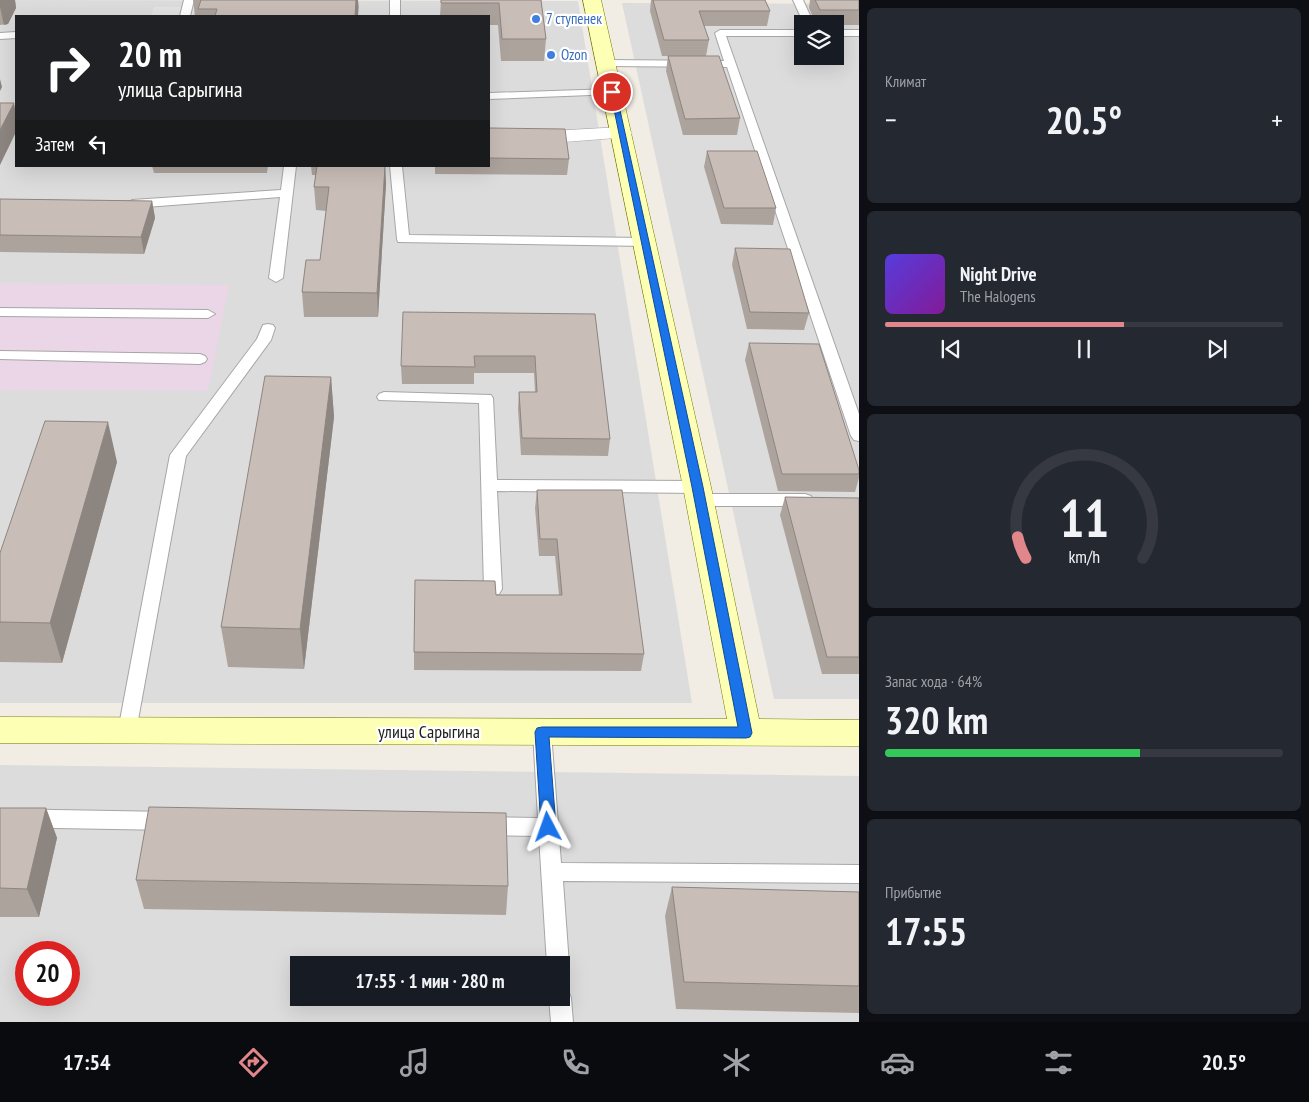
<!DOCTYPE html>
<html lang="ru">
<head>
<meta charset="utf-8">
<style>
  :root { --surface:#171b24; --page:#242831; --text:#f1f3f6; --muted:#9ea1a6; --line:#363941; --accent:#e1868a }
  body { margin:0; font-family:"PT Sans Narrow",sans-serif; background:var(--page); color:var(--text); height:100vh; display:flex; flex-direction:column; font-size:19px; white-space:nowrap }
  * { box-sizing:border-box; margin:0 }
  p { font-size:16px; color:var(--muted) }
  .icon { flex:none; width:28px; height:28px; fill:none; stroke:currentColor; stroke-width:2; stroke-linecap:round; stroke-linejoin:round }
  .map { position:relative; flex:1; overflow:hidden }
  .details { display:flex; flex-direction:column; gap:8px; padding:8px; background:#0d0f14; width:450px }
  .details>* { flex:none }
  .guide { position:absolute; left:15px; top:15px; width:475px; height:152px; border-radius:0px; box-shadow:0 5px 20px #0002; background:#202124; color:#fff; overflow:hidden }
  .tools { position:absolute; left:794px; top:15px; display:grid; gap:10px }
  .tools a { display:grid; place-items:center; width:50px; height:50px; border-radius:0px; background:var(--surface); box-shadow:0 5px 20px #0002; font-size:25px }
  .speed { position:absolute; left:15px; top:941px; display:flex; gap:10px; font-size:25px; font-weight:700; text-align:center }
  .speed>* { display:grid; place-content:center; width:65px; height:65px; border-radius:50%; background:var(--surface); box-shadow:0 5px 20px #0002; line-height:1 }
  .speed .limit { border:8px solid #d22; background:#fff; color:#111 }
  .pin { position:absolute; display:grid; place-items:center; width:42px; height:42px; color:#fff; margin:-21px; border:2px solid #fff; border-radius:50%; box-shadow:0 1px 5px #0007 }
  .me { position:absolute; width:55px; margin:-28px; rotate:356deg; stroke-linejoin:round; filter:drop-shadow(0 0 4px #0008) }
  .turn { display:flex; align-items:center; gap:18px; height:105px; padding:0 20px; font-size:22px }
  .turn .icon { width:65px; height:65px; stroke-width:2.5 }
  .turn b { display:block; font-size:35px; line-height:42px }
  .then { display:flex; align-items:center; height:48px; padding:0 20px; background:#0003; gap:10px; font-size:19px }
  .big { font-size:38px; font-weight:700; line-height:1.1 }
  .details .tile { flex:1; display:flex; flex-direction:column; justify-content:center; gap:8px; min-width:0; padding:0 18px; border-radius:8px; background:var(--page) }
  .details .dial { align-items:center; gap:0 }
  .dial svg { height:130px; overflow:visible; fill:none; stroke:var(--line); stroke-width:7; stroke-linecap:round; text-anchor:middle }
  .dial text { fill:var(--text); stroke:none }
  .song { display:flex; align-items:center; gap:15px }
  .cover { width:60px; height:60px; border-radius:8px; background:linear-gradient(135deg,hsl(250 70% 55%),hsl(290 70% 35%)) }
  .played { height:5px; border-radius:2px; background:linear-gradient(90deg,var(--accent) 60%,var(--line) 60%) }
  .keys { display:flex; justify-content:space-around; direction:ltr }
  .heat { display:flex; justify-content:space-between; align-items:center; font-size:28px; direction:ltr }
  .charge { height:8px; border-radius:4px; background:linear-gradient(90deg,#34c759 64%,var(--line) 0) }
  .trip { position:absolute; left:290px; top:956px; width:280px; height:50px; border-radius:0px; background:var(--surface); box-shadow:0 5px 20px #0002; font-weight:700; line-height:50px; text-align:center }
  .menu { display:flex; height:80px; justify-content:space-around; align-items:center; background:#090b0e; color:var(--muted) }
  .menu .icon { width:35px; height:35px }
  .menu .active { color:var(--accent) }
  .menu b { font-size:22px; color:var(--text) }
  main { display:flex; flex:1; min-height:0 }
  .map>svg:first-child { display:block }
</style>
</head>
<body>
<main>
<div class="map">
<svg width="859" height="1022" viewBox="0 0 859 1022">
  <rect width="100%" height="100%" fill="#f1ece4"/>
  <g fill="#dddcdc" fill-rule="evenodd">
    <path d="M0,0l578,1 114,702h-692zM16,16h473v150h-473z"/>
    <path d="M622,3l237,1v695h-85zM802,24h33v32h-33z"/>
    <path d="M0,765l859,11v246h-859zM26,952h43v43h-43zM299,965h262v33h-262z"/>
  </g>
  <polygon fill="#ead6e7" points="0,283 229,285 208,391 0,390"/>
  <polygon fill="#e3e3e3" points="154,7 196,7 193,16 151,16"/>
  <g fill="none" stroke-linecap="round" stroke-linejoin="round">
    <defs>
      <g id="lane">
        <polygon points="184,0 194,0 190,16 180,16"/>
        <rect x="390" y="0" width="10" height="16"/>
        <polygon points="793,0 803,0 814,24 804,24"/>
        <polygon points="720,30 802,30 802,36 726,36 859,414 859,441 854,440 851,436 727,67 606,66 601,63 606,60 724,61 715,33"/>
        <rect x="835" y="30" width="24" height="6"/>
        <polygon points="16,32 16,38 0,39 0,33"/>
        <polygon points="612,89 618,92 616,94 489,99 489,93"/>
        <polygon points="284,166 296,166 283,278 276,282 269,278 280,197 132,208 126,204 132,200 281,190"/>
        <polygon points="390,166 402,166 409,235 645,238 651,242 645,246 398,242 397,239"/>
        <polygon points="0,308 208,310 215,314 208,318 0,316"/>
        <polygon points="268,324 273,325 275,328 271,340 186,456 136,731 134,737 127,739 120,737 118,731 170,455 257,339 263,325"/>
        <polygon points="0,351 200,354 205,356 207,359 205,362 200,364 0,359"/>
        <polygon points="384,392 491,395 493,398 497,480 697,481 703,483 705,487 703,491 697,493 497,491 502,589 499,594 493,595 487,594 484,589 479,403 379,400 377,397 379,394"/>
        <polygon points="700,494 805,494 811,496 813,500 811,504 805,506 700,506 694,504 692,500 694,496"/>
        <polygon points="542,724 549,726 551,732 561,863 859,865 859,883 563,881 569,965 566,972 561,974 561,965 547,965 539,836 486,835 479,832 476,826 479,820 486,817 538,818 533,732 535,726"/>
        <polygon points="0,809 169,812 176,815 179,821 176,827 169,830 0,827"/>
        <polygon points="561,988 568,990 571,998 573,1022 551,1022 549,998 561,998"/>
      </g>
      <polygon id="street" points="622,127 629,129 632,133 629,137 551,143 544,141 541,137 544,133 551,131"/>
      <polygon id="secondary" points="583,0 601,0 711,487 759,719 859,720 859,746 0,743 0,717 727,719 683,487"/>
    </defs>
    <use href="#lane" stroke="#a6a6a6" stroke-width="2"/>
    <use href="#street" stroke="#a6a6a6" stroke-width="1"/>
    <use href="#secondary" stroke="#727c00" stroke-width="1"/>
    <use href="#lane" fill="#fff" fill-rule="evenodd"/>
    <use href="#street" fill="#fff" fill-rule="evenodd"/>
    <use href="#secondary" fill="#fdffb4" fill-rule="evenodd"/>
  </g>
  <g fill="#ada39d">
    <polygon points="0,0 15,0 16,8 8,24 0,25"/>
    <polygon points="193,0 358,0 359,7 358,16 195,16"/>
    <polygon points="441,0 541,0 546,39 544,61 501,61 498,25 489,25 489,16 440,16"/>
    <polygon points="651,0 765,0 770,11 767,26 704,26 709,40 706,56 740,118 737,135 683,135 666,71 668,56 687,56 662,56 650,11"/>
    <polygon points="810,0 859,0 859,25 835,25 835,24 816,24 809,8"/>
    <polygon points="489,128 569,159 567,175 435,174 435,166 489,166"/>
    <polygon points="707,151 776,208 773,225 721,224 704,167"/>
    <polygon points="152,166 268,166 267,173 154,173"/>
    <polygon points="311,166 385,166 386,184 378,317 304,317 302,292 320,260 326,211 316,210 314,187 316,175 312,175"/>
    <polygon points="0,199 152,201 155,218 144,254 0,252"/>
    <polygon points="735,248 809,313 804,330 747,329 732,265"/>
    <polygon points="595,314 610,439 608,456 521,455 518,409 519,392 535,392 534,373 474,373 474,384 402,384 401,366"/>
    <polygon points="749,343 859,470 859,478 855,492 778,491 745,360"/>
    <polygon points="331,377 334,417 304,669 228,667 221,627"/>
    <polygon points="117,462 62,663 0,662 0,553"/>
    <polygon points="537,490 644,654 641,671 414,670 414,652 496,595 559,595 555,556 539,556 535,508"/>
    <polygon points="785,497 859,498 859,674 822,674 780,515"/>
    <polygon points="0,808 46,808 57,838 39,917 0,917"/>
    <polygon points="136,880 508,886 506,915 144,909"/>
    <polygon points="672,887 859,892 859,1013 676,1009 665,916"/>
  </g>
  <g fill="#8d8580">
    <polygon points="0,0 15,0 16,8 8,24 4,25 0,7"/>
    <polygon points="356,0 358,0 358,16 355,16"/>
    <polygon points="0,79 2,87 0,91"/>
    <polygon points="14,103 16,114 16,132 0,165 0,130"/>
    <polygon points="385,166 386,184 378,317 377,293"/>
    <polygon points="152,201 155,218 144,254 141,237"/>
    <polygon points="331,377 334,417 304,669 300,629"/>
    <polygon points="108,422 117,462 62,663 50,623"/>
    <polygon points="46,808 57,838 39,917 27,889"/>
  </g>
  <g fill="#c9beb7" stroke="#8d8580">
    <polygon points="201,0 356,0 355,16 215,16 217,9 198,9"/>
    <polygon points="441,0 541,0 546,39 502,39 499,3 441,3"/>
    <polygon points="653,0 765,0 770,11 699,11 709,40 664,40"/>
    <polygon points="815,0 859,0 859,10 820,10"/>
    <polygon points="668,56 719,56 740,118 685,119"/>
    <polygon points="0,103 14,103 0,130"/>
    <polygon points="489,128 565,129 569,159 489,158"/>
    <polygon points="707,151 757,151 776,208 724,208"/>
    <polygon points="317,166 385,166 377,293 302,292 306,260 320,260 329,187 314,187"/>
    <polygon points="0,199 152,201 141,237 0,235"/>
    <polygon points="735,248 790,249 809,313 750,312"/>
    <polygon points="403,312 595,314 610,439 522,438 519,392 537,392 535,356 474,356 475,367 401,366"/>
    <polygon points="749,343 819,344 859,470 859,474 782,474"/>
    <polygon points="265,376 331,377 300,629 221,627"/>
    <polygon points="45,421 108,422 50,623 0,622 0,553"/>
    <polygon points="537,490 622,490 644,654 414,652 415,580 495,581 496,595 562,595 557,539 540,539"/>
    <polygon points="785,497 859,498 859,657 827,657"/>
    <polygon points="149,807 506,813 508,886 136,880"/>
    <polygon points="0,808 46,808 27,889 0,888"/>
    <polygon points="672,887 859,892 859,986 684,982"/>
  </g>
  <polygon fill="#1a73e8" stroke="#114b97" points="610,90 616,92 703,487 752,733 750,737 746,738 549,737 556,827 553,831 548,833 544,831 541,827 535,732 537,728 542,727 738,727 692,487"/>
  <g fill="#3f7fe0" stroke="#fff" stroke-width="2">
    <circle cx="536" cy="19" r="5"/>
    <circle cx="551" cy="55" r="5"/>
  </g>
  <g text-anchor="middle" stroke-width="4.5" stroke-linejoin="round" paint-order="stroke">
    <g font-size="15" fill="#366cbe" stroke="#fff" text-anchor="start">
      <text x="546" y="24">7 ступенек</text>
      <text x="561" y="60">Ozon</text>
    </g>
    <g font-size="18" fill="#1f1f1f" stroke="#fff">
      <text x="429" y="738">улица Сарыгина</text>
    </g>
  </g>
</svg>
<div class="tools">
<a><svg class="icon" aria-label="layers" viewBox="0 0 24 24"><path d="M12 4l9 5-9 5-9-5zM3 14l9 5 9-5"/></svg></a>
</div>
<div class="speed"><div class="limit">20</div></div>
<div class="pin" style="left:612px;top:92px;background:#d93025"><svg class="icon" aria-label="arrive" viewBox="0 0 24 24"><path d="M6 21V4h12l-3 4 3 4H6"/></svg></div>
<svg class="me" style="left:548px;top:827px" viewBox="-20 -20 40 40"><path d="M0-17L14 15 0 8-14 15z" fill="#1a73e8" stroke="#fff" stroke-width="4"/></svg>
<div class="trip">17:55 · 1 мин · 280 m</div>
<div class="guide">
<div class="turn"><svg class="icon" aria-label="right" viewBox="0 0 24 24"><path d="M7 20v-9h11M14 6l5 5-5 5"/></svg><div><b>20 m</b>улица Сарыгина</div></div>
<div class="then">Затем<svg class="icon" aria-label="left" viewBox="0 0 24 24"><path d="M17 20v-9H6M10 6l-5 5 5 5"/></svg></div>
</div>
</div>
<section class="details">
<div class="tile"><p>Климат</p>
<div class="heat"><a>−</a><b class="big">20.5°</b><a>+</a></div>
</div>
<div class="tile">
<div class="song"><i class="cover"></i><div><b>Night Drive</b><p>The Halogens</p></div></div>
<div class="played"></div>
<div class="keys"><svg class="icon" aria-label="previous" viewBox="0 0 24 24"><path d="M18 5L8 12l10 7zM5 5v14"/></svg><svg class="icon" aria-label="pause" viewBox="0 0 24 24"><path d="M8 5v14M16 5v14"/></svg><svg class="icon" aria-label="next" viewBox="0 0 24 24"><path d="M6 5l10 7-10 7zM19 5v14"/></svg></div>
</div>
<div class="tile dial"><svg viewBox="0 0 100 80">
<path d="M14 69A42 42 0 1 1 86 69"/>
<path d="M14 69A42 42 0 0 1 9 56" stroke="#e1868a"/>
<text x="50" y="56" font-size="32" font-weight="700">11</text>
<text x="50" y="72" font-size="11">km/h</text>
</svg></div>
<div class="tile"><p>Запас хода · 64%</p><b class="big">320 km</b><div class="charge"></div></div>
<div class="tile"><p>Прибытие</p><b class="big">17:55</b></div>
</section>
</main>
<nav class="menu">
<b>17:54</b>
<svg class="icon active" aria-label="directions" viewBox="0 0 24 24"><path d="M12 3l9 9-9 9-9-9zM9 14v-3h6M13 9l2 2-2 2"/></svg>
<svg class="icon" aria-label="music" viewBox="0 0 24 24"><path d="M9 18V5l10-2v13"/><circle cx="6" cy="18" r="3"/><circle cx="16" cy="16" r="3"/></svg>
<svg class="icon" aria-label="phone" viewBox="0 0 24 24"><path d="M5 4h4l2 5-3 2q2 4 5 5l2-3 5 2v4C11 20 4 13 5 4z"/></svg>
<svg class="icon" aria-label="climate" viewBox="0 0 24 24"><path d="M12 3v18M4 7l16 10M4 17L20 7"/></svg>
<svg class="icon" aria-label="car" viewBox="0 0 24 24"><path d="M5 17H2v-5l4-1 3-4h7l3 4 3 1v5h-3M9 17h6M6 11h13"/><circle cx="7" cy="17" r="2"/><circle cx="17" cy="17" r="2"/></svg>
<svg class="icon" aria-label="filters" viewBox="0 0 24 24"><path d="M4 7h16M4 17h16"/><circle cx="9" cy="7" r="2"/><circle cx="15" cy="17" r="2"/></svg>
<b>20.5°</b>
</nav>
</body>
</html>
